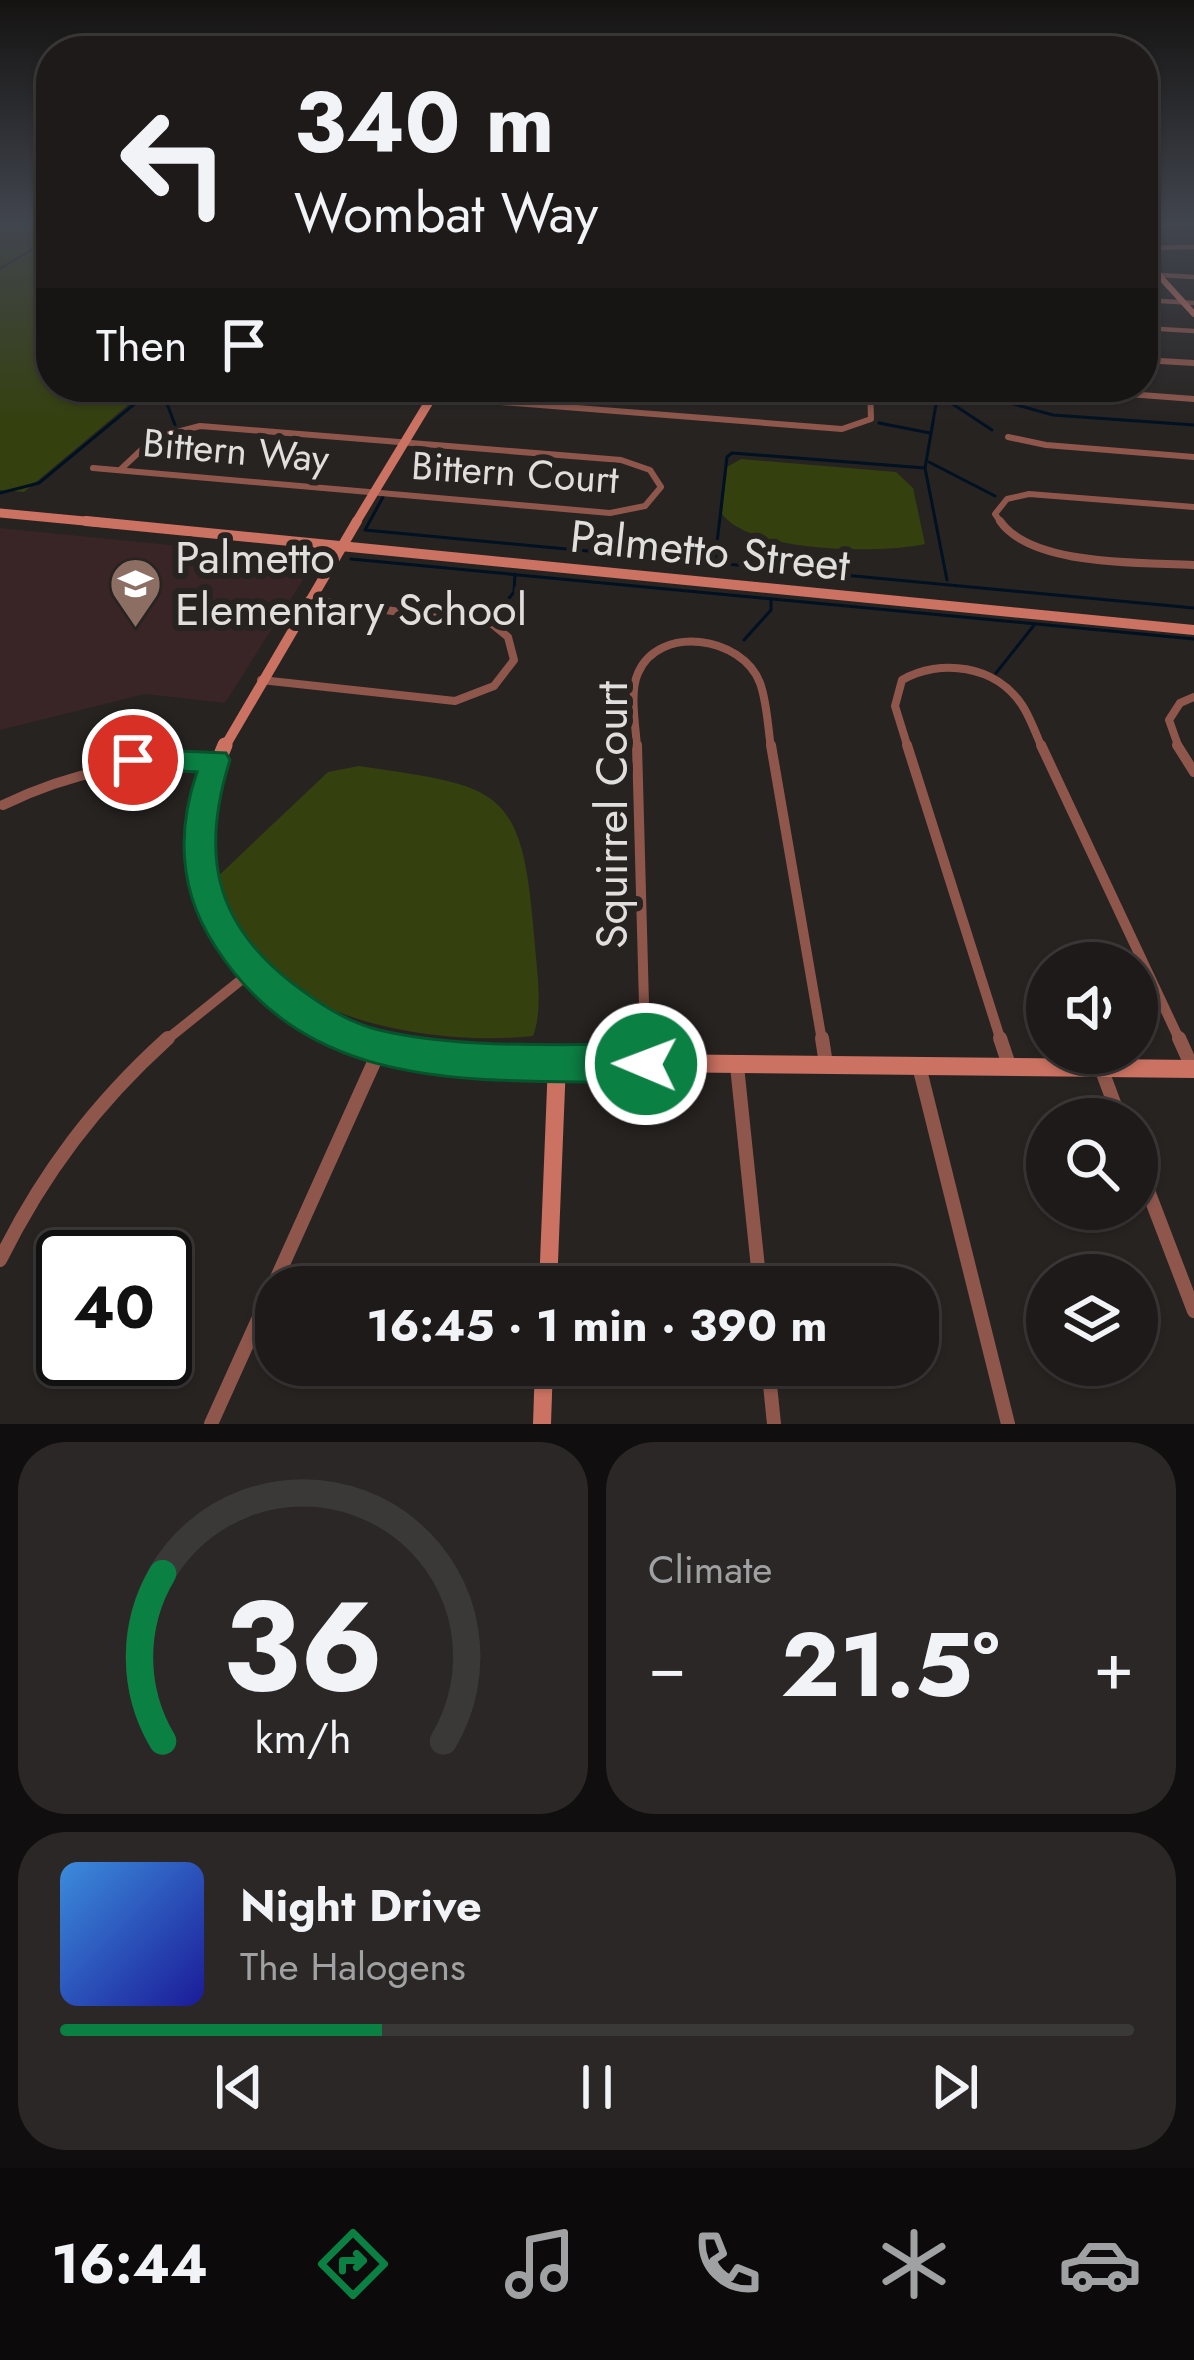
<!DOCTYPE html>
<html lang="en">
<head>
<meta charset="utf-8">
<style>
  :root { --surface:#1d1a19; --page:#2a2726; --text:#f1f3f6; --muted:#a0a1a2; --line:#3b3838; --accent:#0b8043 }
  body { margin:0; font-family:Jost,sans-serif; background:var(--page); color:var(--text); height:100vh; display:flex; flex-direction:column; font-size:45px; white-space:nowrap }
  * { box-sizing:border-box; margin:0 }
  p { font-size:39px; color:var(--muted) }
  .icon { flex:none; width:66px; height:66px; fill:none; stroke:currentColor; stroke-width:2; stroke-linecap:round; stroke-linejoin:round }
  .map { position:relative; height:1424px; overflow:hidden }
  .sheet { display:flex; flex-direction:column; gap:18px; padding:18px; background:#100e0e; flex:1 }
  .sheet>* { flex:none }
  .banner { position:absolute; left:36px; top:36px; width:1122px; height:366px; border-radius:48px; box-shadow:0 3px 9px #0004,0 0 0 3px var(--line); background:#1d1a19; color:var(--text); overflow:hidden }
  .fabs { position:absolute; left:1026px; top:942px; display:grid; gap:24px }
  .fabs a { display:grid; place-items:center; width:132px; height:132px; border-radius:50%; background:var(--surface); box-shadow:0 3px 9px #0004,0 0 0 3px var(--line); font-size:60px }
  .speed { position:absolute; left:36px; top:1230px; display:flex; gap:24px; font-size:60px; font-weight:700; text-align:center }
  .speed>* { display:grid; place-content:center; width:156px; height:156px; border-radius:50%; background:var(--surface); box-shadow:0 3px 9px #0004,0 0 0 3px var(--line); line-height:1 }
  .speed .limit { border:6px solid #111; border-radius:18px; background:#fff; color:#111 }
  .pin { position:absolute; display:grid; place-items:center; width:102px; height:102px; color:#fff; margin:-51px; border:6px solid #fff; border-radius:50%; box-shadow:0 3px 12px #0007 }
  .me { position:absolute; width:132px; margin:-66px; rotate:271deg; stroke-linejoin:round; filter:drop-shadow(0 0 9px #0008) }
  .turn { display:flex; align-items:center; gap:42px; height:252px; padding:0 60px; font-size:54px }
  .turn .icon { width:156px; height:156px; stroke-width:2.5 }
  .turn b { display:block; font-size:84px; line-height:102px }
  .then { display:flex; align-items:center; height:114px; padding:0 60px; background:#0003; gap:24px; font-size:45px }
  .big { font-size:90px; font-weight:700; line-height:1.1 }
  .sheet .tile { flex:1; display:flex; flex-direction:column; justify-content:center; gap:18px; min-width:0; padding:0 42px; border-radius:48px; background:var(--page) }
  .sheet .dial { align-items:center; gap:0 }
  .dial svg { height:312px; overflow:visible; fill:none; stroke:var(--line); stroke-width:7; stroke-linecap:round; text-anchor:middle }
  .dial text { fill:var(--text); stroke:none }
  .song { display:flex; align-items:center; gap:36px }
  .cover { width:144px; height:144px; border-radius:18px; background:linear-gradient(135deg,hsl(210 70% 55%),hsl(240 70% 35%)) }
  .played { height:12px; border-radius:6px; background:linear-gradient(90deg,var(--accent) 30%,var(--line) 30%) }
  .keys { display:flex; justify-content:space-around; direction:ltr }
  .heat { display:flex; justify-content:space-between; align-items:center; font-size:66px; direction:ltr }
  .sheet .tiles { flex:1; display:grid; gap:18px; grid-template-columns:1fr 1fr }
  .tile:last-child { grid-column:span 2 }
  .trip { position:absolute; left:255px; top:1266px; width:684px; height:120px; border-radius:48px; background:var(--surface); box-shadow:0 3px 9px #0004,0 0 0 3px var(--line); font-weight:700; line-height:120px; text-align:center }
  .tabs { display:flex; height:192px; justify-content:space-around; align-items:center; background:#0c0a0a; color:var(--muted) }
  .tabs .icon { width:84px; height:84px }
  .tabs .selected { color:var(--accent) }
  .tabs b { font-size:54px; color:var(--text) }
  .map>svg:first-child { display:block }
</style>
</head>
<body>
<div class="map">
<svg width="1194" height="1424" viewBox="0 0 1194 1424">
  <rect width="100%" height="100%" fill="#272321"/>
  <polygon fill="#392526" points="0,528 310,559 313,564 225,703 145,694 0,730"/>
  <g fill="#35400f">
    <polygon points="0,222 51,222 51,237 0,267"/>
    <polygon points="51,240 51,387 191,387 140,395 24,492 0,490 0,270"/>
    <path d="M741,459l155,13 17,16 12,56c-44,10 -174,9 -203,-30l5,-47z"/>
    <path d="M359,766c140,21 163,18 175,169 2,30 10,73 -1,101 -70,8 -186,-5 -243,-51 -35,-27 -55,-68 -76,-105l114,-108z"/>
  </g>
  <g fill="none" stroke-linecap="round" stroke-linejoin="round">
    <g stroke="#012" stroke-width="3">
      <polyline points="939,387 925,468 947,580"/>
      <polyline points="952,387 1053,415 1194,425"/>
      <polyline points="163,393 175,425"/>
      <polyline points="939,395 992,430"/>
      <polyline points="879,423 930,433"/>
      <polyline points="929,462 995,496"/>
      <polyline points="0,493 39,483 144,396 196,387"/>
      <polyline points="383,497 365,530 1194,608"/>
      <polyline points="351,559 1194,639"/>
      <polyline points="715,560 727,457 732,453 925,468"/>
      <polyline points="494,617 514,592 515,574"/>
      <polyline points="744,640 771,610 771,599"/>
      <polyline points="996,673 1035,624"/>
    </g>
    <g stroke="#8f574c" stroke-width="4.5">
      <polyline points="1143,248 1194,247"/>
      <polyline points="1143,274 1194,277"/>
      <polyline points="1143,300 1194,303"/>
      <polyline points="1143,328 1194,331"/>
    </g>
    <g stroke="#8f574c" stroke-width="6">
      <polyline points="1143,360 1194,363"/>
      <polyline points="313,387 842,429 871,419 870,387"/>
      <polyline points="824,387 870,390"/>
      <polyline points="1036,387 1194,399"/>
      <polyline points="1008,437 1046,445 1194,457"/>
      <polyline points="93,468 610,513 645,506 661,487 650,470 621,460 200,426 154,438 120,470"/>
      <polyline points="1002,524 995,514 1007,499 1029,494 1194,507"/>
    </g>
    <g stroke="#8f574c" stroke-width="8">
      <path d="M1000,521c32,46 143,41 194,44"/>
      <polyline points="261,680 455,701 494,686 514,660 508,637 492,624 309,600"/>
      <path d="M637,748c-1,-22 -8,-55 1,-75 21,-49 104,-37 122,10 7,19 8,45 11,65"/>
      <path d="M908,748l-13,-42 7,-26c38,-22 94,-15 120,25 8,12 14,29 20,43"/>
      <polyline points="1179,748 1169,720 1180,703 1194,697"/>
    </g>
    <g stroke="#8f574c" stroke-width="10">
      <polyline points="637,745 645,1041"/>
      <polyline points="771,745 822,1041"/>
      <polyline points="907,745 1001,1041"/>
      <polyline points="1041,745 1180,1041"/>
      <polyline points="1177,745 1194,772"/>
      <path d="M3,805c70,-34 135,-45 212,-44"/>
      <polyline points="165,1041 251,972"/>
    </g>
    <g stroke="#8f574c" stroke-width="14">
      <polyline points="645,1038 646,1062"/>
      <polyline points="822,1038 826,1064"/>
      <polyline points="1000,1038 1009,1065"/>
      <polyline points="1179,1038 1193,1069"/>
      <polyline points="737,1066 760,1287"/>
      <polyline points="919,1066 1008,1424"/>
      <polyline points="1101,1068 1120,1119"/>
      <polyline points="1137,1162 1194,1311"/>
      <path d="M0,1260c43,-87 96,-157 168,-222"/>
      <polyline points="768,1365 774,1424"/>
      <polyline points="211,1424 380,1049"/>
    </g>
    <polyline stroke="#cb7262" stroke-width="6" points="1143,258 1194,314"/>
    <g stroke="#cb7262" stroke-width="9">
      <polyline points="0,513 116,524"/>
      <polyline points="355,524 438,387"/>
    </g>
    <g stroke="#cb7262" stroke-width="10">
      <polyline points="86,521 1194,630"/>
      <polyline points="224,748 357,521"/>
    </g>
    <path stroke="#cb7262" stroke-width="15" d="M225,745c-58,136 1,241 132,296"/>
    <g stroke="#cb7262" stroke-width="18">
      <polyline points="350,1038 393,1053 463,1061 1194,1069"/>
      <polyline points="548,1287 557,1063"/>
      <polyline points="542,1424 544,1365"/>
    </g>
  </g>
  <linearGradient id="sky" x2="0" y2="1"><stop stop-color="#151312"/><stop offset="0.53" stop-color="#41454e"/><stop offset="1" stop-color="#41454e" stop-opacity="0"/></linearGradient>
  <rect width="1194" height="422" fill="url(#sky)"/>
  <path fill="#0b8043" stroke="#07532c" stroke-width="3" d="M133,749l93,4 4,7c-29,92 -17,161 61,222 26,20 55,40 88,48 85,20 180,13 267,15l14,6 5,13 -5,13 -14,6c-160,-5 -333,17 -431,-137 -36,-55 -39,-113 -18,-174l-74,-4 -4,-8 4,-8z"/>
  <defs>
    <symbol id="school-pin" viewBox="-11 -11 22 30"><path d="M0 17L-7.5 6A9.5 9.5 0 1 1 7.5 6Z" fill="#8d6e63" stroke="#272321"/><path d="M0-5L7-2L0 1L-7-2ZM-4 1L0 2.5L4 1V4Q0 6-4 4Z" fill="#fff"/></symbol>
  </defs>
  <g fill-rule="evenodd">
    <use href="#school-pin" x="106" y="554" width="59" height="81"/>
  </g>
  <g text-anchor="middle" stroke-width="12" stroke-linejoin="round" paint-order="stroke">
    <g font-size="39" fill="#e1dfdd" stroke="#272321">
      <text transform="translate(236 450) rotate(5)" y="14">Bittern Way</text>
      <text transform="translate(515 472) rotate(4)" y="14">Bittern Court</text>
    </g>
    <g font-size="45" fill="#e1dfdd" stroke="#272321">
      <text transform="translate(710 550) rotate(6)" y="16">Palmetto Street</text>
      <text transform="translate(611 815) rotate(-90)" y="16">Squirrel Court</text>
    </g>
    <g font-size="45" fill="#e1dfdd" stroke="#272321" text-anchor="start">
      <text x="175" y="573">Palmetto<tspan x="175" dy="52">Elementary School</tspan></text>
    </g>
  </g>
</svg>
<div class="fabs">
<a><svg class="icon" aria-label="sound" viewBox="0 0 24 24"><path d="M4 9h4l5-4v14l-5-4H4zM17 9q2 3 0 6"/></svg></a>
<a><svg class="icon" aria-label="search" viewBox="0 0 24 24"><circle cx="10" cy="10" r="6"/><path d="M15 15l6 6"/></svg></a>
<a><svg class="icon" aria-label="layers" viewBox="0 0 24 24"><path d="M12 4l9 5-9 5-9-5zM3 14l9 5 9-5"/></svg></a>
</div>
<div class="speed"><div class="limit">40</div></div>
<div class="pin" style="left:133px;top:760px;background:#d93025"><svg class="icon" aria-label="arrive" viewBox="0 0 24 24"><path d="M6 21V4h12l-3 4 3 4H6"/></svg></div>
<svg class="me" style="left:646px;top:1064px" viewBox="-20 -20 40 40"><circle r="17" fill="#0b8043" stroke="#fff" stroke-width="3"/><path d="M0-11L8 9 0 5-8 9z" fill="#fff"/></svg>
<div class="trip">16:45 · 1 min · 390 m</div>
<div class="banner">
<div class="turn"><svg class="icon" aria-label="left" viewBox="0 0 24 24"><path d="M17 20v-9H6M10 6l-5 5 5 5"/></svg><div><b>340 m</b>Wombat Way</div></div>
<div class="then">Then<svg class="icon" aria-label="arrive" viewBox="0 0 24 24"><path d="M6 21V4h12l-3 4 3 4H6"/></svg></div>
</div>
</div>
<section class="sheet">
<div class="tiles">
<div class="tile dial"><svg viewBox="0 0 100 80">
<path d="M14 69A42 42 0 1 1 86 69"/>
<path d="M14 69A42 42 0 0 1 14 26" stroke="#0b8043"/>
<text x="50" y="56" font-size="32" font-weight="700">36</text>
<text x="50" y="72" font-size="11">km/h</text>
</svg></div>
<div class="tile"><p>Climate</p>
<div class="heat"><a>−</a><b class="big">21.5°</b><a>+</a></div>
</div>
<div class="tile">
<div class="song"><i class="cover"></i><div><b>Night Drive</b><p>The Halogens</p></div></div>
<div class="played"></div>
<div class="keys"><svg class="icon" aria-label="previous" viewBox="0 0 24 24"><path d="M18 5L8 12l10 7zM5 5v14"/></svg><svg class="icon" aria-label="pause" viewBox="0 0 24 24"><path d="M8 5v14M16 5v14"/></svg><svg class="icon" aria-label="next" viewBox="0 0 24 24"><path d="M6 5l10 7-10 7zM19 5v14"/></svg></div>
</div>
</div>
</section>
<nav class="tabs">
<b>16:44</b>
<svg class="icon selected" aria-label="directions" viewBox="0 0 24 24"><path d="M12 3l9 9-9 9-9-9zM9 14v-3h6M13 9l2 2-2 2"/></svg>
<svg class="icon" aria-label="music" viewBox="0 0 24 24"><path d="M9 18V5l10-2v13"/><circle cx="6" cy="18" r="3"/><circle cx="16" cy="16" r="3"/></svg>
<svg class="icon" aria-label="phone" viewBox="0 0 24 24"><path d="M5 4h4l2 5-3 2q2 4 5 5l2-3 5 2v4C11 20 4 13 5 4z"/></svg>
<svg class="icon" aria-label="climate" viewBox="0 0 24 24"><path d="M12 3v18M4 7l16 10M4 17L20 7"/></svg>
<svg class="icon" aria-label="car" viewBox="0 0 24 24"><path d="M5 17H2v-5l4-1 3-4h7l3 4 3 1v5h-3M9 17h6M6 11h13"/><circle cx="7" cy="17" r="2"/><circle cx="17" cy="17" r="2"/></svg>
</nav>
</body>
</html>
